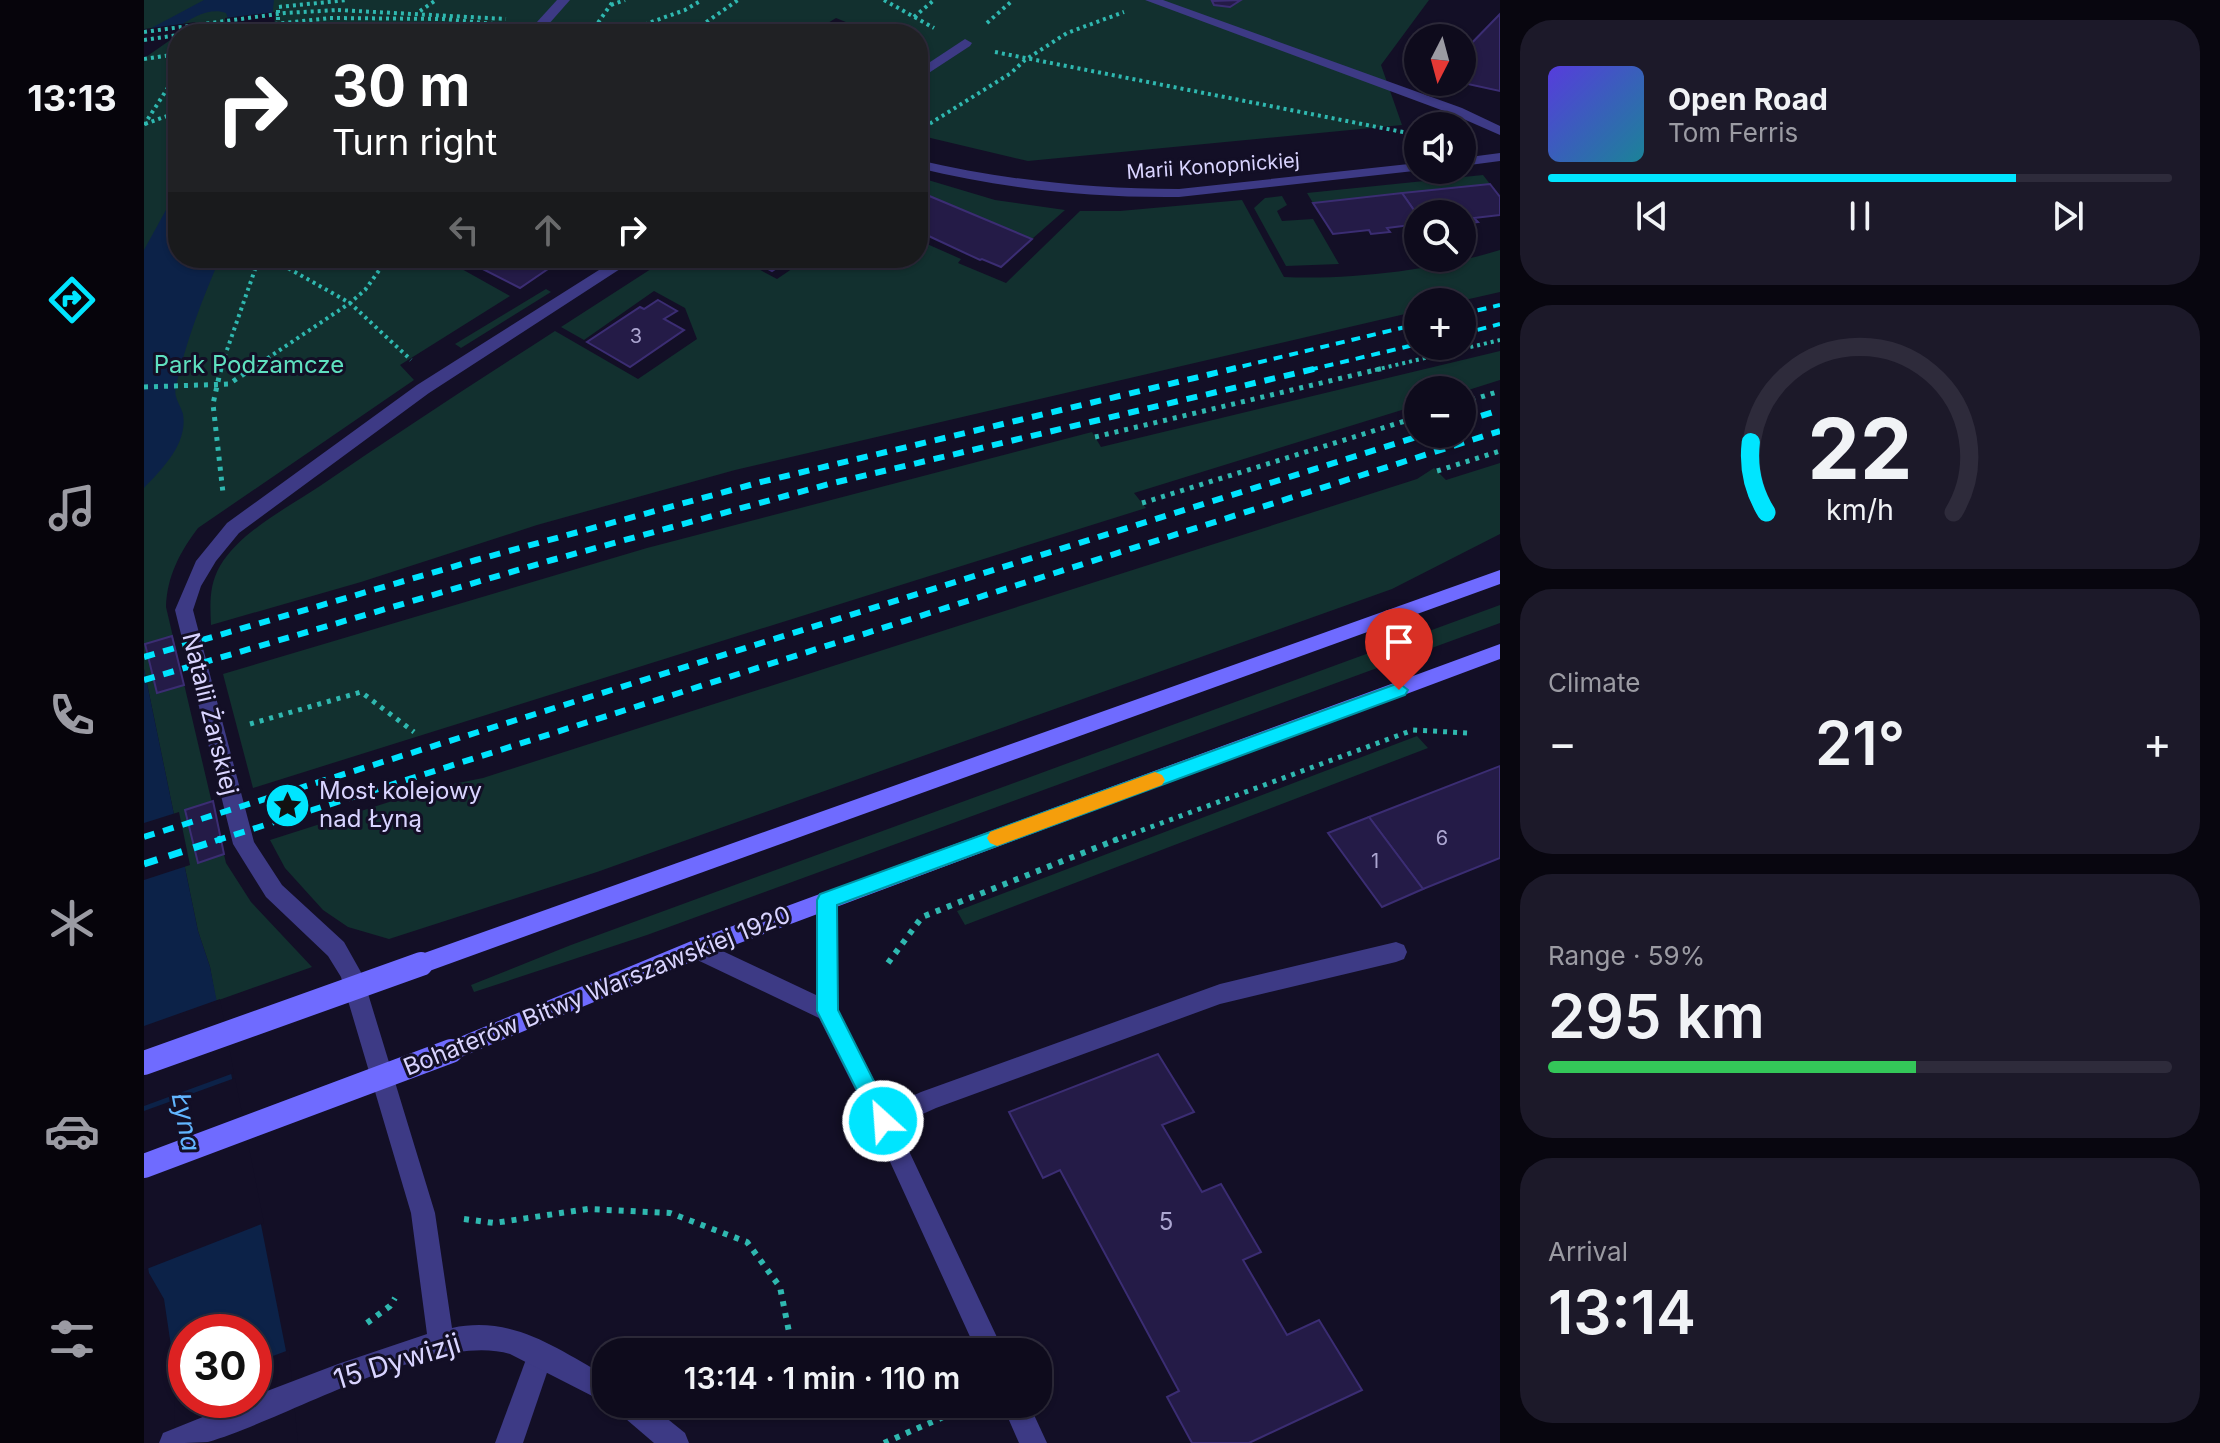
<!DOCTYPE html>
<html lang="en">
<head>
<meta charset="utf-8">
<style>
  :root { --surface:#0e0b1c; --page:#1c1929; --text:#f1f3f6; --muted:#9b9ba3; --line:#2e2b3b; --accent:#00e5ff }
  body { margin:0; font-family:Inter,sans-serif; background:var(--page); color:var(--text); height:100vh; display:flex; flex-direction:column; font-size:30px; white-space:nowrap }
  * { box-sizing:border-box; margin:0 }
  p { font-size:26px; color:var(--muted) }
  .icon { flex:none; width:44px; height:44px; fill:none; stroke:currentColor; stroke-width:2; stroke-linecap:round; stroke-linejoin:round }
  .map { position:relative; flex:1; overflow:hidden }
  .details { display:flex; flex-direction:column; gap:20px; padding:20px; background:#08060f; width:720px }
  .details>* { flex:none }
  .hud { position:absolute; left:24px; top:24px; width:760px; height:244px; border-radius:32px; box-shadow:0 2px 6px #0004,0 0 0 2px var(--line); background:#202124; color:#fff; overflow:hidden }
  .needle { width:52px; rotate:186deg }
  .tools { position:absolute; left:1260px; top:24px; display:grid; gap:16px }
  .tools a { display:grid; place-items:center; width:72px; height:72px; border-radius:50%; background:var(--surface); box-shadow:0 2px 6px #0004,0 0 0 2px var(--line); font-size:40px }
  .speed { position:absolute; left:24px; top:1314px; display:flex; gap:16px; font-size:40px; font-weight:700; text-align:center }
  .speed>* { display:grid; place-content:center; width:104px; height:104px; border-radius:50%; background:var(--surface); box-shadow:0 2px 6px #0004,0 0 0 2px var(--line); line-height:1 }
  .speed .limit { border:12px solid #d22; background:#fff; color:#111 }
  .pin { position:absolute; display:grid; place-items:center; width:68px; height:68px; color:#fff; margin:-82px -34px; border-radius:50% 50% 50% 0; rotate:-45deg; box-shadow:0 0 8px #0007 }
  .pin .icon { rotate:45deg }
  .me { position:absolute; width:88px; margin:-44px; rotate:334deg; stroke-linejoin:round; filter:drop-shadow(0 0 6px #0008) }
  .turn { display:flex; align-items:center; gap:28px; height:168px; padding:0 32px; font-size:36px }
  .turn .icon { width:104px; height:104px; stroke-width:2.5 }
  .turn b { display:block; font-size:56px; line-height:68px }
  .lanes { display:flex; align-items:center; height:76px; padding:0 32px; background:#0003; justify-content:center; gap:40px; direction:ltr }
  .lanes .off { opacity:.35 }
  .big { font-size:60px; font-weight:600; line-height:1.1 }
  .details .tile { flex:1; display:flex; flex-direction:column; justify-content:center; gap:12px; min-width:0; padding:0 28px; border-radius:32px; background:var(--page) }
  .details .dial { align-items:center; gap:0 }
  .dial svg { height:208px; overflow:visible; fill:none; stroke:var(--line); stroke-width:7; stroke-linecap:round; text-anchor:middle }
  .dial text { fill:var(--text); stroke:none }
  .song { display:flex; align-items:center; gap:24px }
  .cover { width:96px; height:96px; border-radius:12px; background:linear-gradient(135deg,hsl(250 70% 55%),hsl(190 70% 35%)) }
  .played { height:8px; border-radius:4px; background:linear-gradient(90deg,var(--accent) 75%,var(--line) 75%) }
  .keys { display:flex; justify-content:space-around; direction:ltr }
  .heat { display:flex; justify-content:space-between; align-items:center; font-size:44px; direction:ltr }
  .charge { height:12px; border-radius:6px; background:linear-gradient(90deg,#34c759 59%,var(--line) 0) }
  .trip { position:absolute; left:448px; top:1338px; width:460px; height:80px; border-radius:32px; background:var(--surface); box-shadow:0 2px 6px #0004,0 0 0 2px var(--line); font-weight:600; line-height:80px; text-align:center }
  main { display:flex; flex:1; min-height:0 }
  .tabs { display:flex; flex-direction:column; width:144px; justify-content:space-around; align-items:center; background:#06040b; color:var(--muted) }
  .tabs .icon { width:56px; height:56px }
  .tabs .active { color:var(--accent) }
  .tabs b { font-size:36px; color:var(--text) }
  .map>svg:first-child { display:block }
</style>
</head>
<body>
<main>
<nav class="tabs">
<b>13:13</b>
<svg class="icon active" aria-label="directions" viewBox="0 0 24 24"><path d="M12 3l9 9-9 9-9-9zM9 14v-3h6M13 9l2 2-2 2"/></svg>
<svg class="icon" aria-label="music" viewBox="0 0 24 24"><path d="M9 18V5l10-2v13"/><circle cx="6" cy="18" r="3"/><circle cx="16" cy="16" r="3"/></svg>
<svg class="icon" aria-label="phone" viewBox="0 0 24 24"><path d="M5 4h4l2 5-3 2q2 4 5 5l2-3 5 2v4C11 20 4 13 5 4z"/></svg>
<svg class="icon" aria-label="climate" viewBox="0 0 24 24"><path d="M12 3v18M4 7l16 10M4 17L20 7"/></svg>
<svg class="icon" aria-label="car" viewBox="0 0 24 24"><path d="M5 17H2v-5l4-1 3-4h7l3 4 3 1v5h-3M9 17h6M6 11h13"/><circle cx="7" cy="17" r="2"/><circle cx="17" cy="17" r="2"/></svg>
<svg class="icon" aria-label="filters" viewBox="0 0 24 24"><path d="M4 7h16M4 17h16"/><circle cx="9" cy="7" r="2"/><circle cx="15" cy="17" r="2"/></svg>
</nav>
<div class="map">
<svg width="1356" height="1443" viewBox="0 0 1356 1443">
  <rect width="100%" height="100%" fill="#130f26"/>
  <g fill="#12302f">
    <path d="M0,0h1285l-48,65 21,60 -374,36 -110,-26v-78l4,-3 -4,-2v-18h-43l-39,-16 -26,16h-632v224h273l9,10 50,28 -110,69 14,15 -216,148c-18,24 -31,48 -32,79l60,256 25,39 61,65 -96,34 -6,-34 -12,-36 -54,-262z"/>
    <polygon points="1339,175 1346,184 1169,203 1163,193"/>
    <polygon points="774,177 851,200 921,210 888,239 774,191"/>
    <polygon points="1138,196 1143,205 1133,211 1138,221 1169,219 1195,264 1142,266 1110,208 1121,198"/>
    <path d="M1098,200l42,77c67,3 152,-7 216,-27v42l-44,10h-38v9l-683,159 -198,55 -176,57 -150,43c-1,-21 -2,-40 9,-59 21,-35 67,-58 100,-80 77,-53 156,-104 235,-155l83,48 59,-40 -12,-31 -31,-17 -70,49 -23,-13 107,-69h70l39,21 31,-21h110v-18l43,19 -3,4 48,20 74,-72h40z"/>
    <polygon points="402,289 407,292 317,348 311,344"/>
    <polygon points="1356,351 1356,380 1318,392 1274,390 1274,405 990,493 1002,508 109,788 79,674 503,548 948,432 957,447"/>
    <polygon points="1356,463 1356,534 1248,589 453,872 245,939 204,927 179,910 141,868 126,840 289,788 339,778 1273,479 1290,468 1302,480"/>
    <polygon points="1356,605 1356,623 503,935 330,992 327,985 427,945"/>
    <polygon points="1273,736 1284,748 821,925 813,911"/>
  </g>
  <g fill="#0c2248" fill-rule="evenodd">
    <path d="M60,0h70l-4,34 -40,-10 -4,-11c-27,-10 -61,26 -82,41v-22z"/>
    <path d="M34,188v70h42c-18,42 -34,83 -44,128 -3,11 4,18 7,28 5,30 -21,55 -39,74v-238z"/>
    <path d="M0,669l54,262 12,36 76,384 8,92h-115l-1,-50 -14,-94 -15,-26 -5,-30zM42,1332h68v68h-68z"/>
  </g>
  <g fill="#130f26">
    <polygon points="131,12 130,34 81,34 81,18"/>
    <polygon points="52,22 2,57 0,58 0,29"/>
    <polygon points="35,812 46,865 0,880 0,823"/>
    <polygon points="76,999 90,1073 0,1106 0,1026"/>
    <polygon points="91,1078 120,1223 0,1270 0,1111"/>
    <polygon points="145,1350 154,1443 31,1443 30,1394 42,1390 42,1400 110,1400 110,1363"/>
  </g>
  <g fill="#241b47" stroke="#3b2d73" stroke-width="2">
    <polygon points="1097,0 1086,7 1070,5 1068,1"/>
    <polygon points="1356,14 1356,91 1319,83 1322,80 1318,78 1318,53"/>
    <polygon points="1346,184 1356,197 1356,215 1330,218 1334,222 1318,224 1318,214 1274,216 1258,193"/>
    <polygon points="1258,193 1274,216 1274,224 1243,228 1246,232 1227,234 1225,230 1189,234 1169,203"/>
    <polygon points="783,195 888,239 857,267 838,259 836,260 774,231 774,202"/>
    <polygon points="327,258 420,258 376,288 323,261"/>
    <polygon points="604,258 648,258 628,271"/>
    <polygon points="514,300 533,311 520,319 540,330 486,367 443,342 496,307 500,309"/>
    <polygon points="28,636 40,685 13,693 1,644"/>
    <polygon points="1356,766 1356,858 1279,889 1225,817"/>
    <polygon points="69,801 80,854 54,863 41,810"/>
    <polygon points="1225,817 1279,889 1238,907 1184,833"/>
    <polygon points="1014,1054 1050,1112 1018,1125 1058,1192 1077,1184 1117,1252 1099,1260 1143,1335 1175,1320 1218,1390 1105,1443 1048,1443 1023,1397 1035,1391 916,1170 899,1178 865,1112"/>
  </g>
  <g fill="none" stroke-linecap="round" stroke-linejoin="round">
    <g stroke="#2fb8b0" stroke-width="4" stroke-dasharray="3 4" stroke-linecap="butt">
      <polyline points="740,0 790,28"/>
      <polyline points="467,5 481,0"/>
      <polyline points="194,10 362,19"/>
      <polyline points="276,11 292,0"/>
      <polyline points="770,17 790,0"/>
      <polyline points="186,18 299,19 361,25"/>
      <polyline points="843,23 869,0"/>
      <polyline points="134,34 134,7 204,0"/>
      <polyline points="446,34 470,0"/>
      <polyline points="474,34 541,10 558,0"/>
      <polyline points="545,34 594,0"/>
      <polyline points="0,40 34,35"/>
      <polyline points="851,52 1269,134"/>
      <polyline points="0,59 34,54"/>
      <polyline points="1,124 34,112"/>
      <polyline points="0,125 34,72"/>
      <polyline points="774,131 867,73 881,60 923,33 980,12"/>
      <polyline points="126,258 206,303 267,360"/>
      <polyline points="76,370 115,258"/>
      <polyline points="106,370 206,303 221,290 244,258"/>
      <polyline points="1231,370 1356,340"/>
    </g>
    <g stroke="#2fb8b0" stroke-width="5" stroke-dasharray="4 6" stroke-linecap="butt">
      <polyline points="77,368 69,404 79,493"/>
      <polyline points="0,387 85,384 109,368"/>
      <polyline points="1318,403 1356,391"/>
      <polyline points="951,437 1240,368"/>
      <polyline points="1293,471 1356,451"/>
      <polyline points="998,503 1274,417"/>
      <polyline points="106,724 217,692 270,732"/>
      <polyline points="969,841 1269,730 1324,733"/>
    </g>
    <g stroke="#2fb8b0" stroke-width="6" stroke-dasharray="5 7" stroke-linecap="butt">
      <polyline points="744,963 778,917 974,839"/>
      <polyline points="320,1219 350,1223 444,1209 526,1213 603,1242 636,1287 649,1352"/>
      <polyline points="223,1323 246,1306 251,1298"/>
      <polyline points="740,1443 822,1407"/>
    </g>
    <g fill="#3d3a85" fill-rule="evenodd">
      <polygon points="821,39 828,43 826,46 774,80 774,70"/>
      <polygon points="1252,942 1260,945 1263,952 1260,959 1252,962 1076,1004 792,1108 739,1132 731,1129 727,1121 731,1113 777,1092 1076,984"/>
      <polygon points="396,1342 405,1346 409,1355 379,1443 351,1443 387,1346"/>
    </g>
    <g fill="#3d3a85" fill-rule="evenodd">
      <polygon points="413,0 426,0 396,34 382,34"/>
      <polygon points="1001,0 1019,0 1318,108 1356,126 1356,135 1308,114"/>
      <polygon points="1356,153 1356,161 1318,166 1318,158"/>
      <path d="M774,160c86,20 172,29 261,29l239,-26v7h5l-244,27c-89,1 -175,-8 -261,-29z"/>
      <path d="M474,258h19l-208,135 -190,140 -23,28 -15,25 -8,24 61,232 28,43 62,57 18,32 73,239 17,115c60,-13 104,20 154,48v27l-96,-49c-77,-23 -225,66 -302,88 -14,1 -33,1 -49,1l4,-10 10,-4 72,-29h9v-4l84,-32 89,-30 -16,-121 -70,-236 -13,-21 -62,-59 -33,-53 -58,-234 21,-49 31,-38 190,-138z"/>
      <polygon points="683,891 691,894 694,900 694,1010 747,1113 860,1352 833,1352 731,1129 675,1018 545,956 542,949 545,942 553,939 672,995 672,900 675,894"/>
      <polygon points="471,1404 505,1404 541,1433 545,1443 510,1443 475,1413"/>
      <polygon points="858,1404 885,1404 903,1443 875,1443"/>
    </g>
    <g fill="#6f6bff" fill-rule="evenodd">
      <polygon points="1356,570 1356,584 277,974 269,971 266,964 269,957"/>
      <polygon points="1356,644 1356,659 561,956 315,1058 307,1061 299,1058 295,1051 299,1044 545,942"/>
    </g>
    <g stroke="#00e5ff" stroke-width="4" stroke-dasharray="9 7" stroke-linecap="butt">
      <polyline points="1318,314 1356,305"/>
      <polyline points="1318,334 1356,324"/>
      <polyline points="1083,370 1274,324"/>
      <polyline points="1165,370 1274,344"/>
    </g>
    <g stroke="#00e5ff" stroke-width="6" stroke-dasharray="11 9" stroke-linecap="butt">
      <polyline points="1318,422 1356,410"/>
      <polyline points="0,657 332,560 617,482 1092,368"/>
      <polyline points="0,680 408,560 685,484 1174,368"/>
      <polyline points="0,837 1282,434"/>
      <polyline points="71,841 1356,431"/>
    </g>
    <polyline stroke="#00e5ff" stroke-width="7" stroke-dasharray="14 12" stroke-linecap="butt" points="0,864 77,839"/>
    <g stroke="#2fb8b0" stroke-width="4" stroke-dasharray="3 4" stroke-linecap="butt">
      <polyline points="0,32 141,13 194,10"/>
      <polyline points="40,34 186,18"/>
    </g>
    <g stroke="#6f6bff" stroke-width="24">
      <polyline points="0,1063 277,964"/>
      <polyline points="0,1166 307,1051"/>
    </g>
  </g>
  <polygon fill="#00e5ff" stroke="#0095a6" stroke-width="2" points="1255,683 1264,690 1261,695 693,905 694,1010 750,1121 747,1128 739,1131 732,1128 673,1011 673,900 676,894"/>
  <polygon fill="#f59e0b" points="1011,772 1018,775 1021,780 1018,785 853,846 846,843 843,838 846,832"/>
  <defs>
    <symbol id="sight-disc" viewBox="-11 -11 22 22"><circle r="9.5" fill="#00e5ff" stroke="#130f26"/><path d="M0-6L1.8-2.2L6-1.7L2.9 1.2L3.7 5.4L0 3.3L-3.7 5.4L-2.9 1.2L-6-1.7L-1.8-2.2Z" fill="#111"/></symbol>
  </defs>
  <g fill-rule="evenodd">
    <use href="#sight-disc" x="118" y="780" width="51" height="51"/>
  </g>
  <g text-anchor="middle" stroke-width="6" stroke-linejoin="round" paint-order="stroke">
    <g font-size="20" fill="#d9d4ff" stroke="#130f26">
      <text transform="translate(1069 166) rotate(-4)" y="7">Marii Konopnickiej</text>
    </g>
    <g font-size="20" fill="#aca6d1">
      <text x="492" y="343">3</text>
      <text x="1298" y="845">6</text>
      <text x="1231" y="868">1</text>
    </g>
    <g font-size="24" fill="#5fe0c0" stroke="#130f26">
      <text x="105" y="373">Park Podzamcze</text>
    </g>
    <g font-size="24" fill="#d9d4ff" stroke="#130f26">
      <text transform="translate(66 714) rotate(76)" y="8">Natalii Żarskiej</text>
      <text transform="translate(453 991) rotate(-22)" y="8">Bohaterów Bitwy Warszawskiej 1920</text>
    </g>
    <g font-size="24" fill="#d9d4ff" stroke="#130f26" text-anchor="start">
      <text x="175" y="799">Most kolejowy<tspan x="175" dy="28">nad Łyną</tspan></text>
    </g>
    <g font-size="24" fill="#aca6d1">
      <text x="1022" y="1230">5</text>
    </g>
    <g font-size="26" font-style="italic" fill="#62b6ff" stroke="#130f26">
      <text transform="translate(42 1122) rotate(79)" y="9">Łyna</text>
    </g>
    <g font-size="28" fill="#d9d4ff" stroke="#130f26">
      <text transform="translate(253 1361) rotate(-17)" y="10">15 Dywizji</text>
    </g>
  </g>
</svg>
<div class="tools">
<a><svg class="needle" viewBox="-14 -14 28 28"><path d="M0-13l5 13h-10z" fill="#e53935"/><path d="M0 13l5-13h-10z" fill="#9b9ba3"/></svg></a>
<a><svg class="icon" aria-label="sound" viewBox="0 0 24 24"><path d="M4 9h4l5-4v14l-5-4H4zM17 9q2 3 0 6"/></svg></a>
<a><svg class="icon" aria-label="search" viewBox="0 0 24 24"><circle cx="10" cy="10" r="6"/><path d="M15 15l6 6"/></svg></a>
<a>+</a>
<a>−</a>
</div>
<div class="speed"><div class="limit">30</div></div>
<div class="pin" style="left:1255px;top:690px;background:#d93025"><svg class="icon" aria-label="arrive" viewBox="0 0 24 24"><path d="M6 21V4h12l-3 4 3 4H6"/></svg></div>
<svg class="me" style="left:739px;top:1121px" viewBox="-20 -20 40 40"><circle r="17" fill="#00e5ff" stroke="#fff" stroke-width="3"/><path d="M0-11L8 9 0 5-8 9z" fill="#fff"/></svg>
<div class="trip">13:14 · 1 min · 110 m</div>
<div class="hud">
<div class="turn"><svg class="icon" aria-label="right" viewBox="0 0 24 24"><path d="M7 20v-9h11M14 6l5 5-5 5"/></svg><div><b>30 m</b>Turn right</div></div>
<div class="lanes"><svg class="icon off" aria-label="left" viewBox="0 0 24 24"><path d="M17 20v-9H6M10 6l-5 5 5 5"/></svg><svg class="icon off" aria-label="ahead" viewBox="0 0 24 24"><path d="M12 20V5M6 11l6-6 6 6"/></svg><svg class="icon" aria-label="right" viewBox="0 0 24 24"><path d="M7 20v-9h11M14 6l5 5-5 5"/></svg></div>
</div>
</div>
<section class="details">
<div class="tile">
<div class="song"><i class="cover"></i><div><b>Open Road</b><p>Tom Ferris</p></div></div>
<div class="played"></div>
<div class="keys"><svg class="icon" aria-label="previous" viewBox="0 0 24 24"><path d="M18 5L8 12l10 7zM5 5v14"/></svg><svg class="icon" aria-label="pause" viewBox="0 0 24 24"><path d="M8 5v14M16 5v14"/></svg><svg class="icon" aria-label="next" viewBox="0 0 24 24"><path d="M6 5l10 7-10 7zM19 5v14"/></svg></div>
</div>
<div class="tile dial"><svg viewBox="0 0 100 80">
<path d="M14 69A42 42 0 1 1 86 69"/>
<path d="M14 69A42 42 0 0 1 8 42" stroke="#00e5ff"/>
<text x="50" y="56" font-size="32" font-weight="700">22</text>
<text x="50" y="72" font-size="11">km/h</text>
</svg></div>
<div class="tile"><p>Climate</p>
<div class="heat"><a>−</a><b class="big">21°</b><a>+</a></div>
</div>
<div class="tile"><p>Range · 59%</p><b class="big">295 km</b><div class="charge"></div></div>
<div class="tile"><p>Arrival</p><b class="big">13:14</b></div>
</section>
</main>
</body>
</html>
